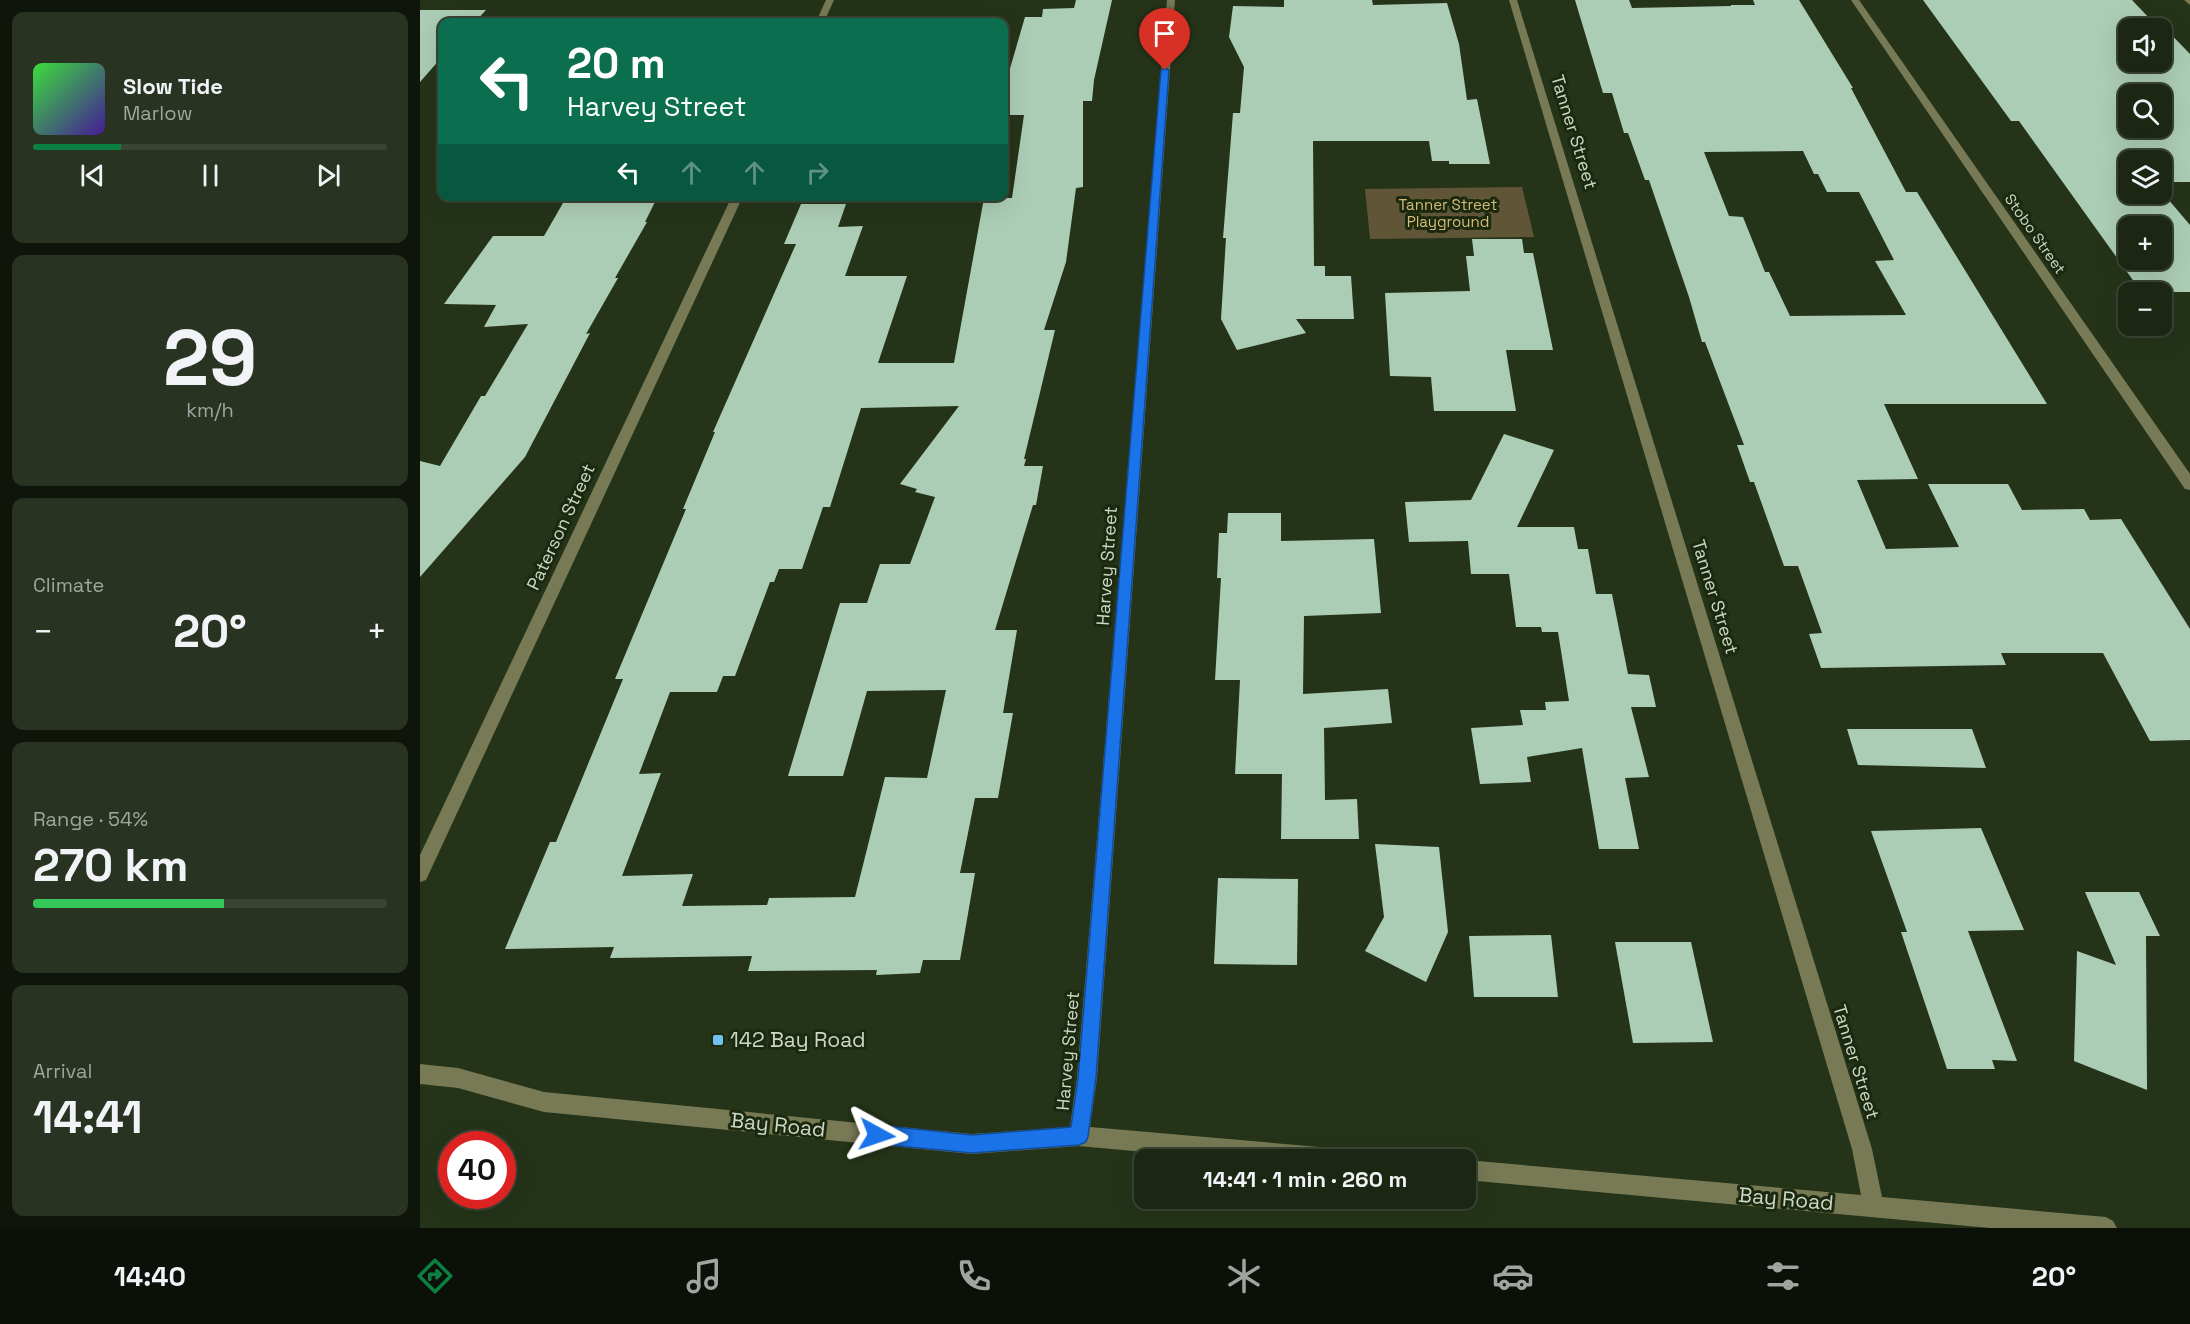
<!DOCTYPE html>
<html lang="en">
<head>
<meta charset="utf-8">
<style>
  :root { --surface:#1c2713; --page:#293321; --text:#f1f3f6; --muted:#a0a5a0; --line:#3a4433; --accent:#0b8043 }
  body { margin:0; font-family:"Space Grotesk",sans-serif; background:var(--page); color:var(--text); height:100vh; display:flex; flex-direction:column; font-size:22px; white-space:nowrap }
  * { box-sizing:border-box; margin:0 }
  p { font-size:20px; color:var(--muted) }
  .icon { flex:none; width:33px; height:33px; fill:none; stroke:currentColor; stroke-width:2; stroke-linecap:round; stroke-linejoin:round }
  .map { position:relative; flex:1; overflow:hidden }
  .sheet { display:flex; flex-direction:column; gap:12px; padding:12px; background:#0f150a; width:420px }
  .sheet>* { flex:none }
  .banner { position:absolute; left:18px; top:18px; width:570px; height:183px; border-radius:12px; box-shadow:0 6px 24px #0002,0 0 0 2px var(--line); background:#0b6e4f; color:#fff; overflow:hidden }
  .controls { position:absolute; left:1698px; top:18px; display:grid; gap:12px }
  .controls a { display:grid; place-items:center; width:54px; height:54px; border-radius:12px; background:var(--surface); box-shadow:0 6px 24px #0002,0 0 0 2px var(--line); font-size:30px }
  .speed { position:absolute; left:18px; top:1131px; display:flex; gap:12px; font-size:30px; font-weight:700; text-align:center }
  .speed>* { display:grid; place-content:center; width:78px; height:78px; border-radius:50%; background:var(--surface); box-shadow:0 6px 24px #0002,0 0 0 2px var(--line); line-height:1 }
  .speed .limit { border:9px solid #d22; background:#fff; color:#111 }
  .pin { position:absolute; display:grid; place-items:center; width:51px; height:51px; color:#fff; margin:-62px -26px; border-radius:50% 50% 50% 0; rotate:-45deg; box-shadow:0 0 6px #0007 }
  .pin .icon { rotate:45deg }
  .me { position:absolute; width:66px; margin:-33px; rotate:95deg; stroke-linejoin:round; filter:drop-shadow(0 0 4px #0008) }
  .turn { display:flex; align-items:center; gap:21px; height:126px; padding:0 30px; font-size:27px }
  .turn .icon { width:78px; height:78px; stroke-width:2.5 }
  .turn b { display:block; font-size:42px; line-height:51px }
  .lanes { display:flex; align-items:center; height:57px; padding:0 30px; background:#0003; justify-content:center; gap:30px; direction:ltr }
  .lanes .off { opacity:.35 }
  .big { font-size:45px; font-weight:700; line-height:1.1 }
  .sheet .card { flex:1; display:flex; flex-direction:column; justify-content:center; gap:9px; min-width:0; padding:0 21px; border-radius:12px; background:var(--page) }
  .sheet .dial { align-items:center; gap:0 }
  .dial b { font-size:78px; line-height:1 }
  .song { display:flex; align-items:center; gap:18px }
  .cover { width:72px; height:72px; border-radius:9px; background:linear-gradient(135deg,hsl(120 70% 55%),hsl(260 70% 35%)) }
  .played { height:6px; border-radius:3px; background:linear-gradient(90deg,var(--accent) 25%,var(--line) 25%) }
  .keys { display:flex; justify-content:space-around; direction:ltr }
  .heat { display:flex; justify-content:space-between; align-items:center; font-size:33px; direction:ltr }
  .charge { height:9px; border-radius:4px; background:linear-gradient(90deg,#34c759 54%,var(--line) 0) }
  .trip { position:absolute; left:714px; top:1149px; width:342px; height:60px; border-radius:12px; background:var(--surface); box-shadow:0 6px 24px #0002,0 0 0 2px var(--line); font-weight:700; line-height:60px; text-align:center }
  .menu { display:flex; height:96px; justify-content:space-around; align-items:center; background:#0b1008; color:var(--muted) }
  .menu .icon { width:42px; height:42px }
  .menu .on { color:var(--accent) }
  .menu b { font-size:27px; color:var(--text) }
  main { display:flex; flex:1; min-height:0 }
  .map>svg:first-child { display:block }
</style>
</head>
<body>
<main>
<section class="sheet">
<div class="card">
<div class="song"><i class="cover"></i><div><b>Slow Tide</b><p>Marlow</p></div></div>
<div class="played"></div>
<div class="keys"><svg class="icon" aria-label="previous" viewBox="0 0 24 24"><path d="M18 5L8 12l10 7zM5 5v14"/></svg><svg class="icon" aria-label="pause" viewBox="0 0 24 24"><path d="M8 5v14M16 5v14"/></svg><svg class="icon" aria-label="next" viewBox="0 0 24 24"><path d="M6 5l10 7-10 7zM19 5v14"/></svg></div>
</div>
<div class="card dial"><b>29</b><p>km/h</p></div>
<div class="card"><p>Climate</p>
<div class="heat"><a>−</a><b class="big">20°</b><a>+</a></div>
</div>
<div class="card"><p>Range · 54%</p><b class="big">270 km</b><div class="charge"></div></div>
<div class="card"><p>Arrival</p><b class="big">14:41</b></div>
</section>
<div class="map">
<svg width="1770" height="1228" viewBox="0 0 1770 1228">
  <rect width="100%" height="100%" fill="#253419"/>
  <polygon fill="#605537" points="1102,187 1114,237 950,239 945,189"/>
  <g fill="#accdb5" fill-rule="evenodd">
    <path d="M656,0h36l-18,80 -2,21h-9v86l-7,1 -10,74 -22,68h11l-31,129h2l-2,7h19l-7,39h-3l-38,125h22l-14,83h10l-15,85h-23l-15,75h15l-15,87h-37l-3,13 -44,2 1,-5 -129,1 4,-15 -142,2 4,-11 -109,2 45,-107h6l67,-163h-8l71,-170h-3l32,-77h-2l83,-188h-12l17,-40h45l-8,23 25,-1 -18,50h62l-29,87h76l30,-165h28l12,-83h-20v-26l21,-72h17l1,-8 31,-1zM539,406l-59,78 17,5 -2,3 20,5 -25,67h-30l-13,39h-27l-52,173h55l24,-85 79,-1 -19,88 -42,-1 -30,120 -86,1 -2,7 -85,1 11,-32 -71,2 39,-103 -22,1 31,-82h47l6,-16h12l35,-94h4l5,-13h23l21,-62h7l31,-99z"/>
    <polygon points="864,0 952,0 953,5 1027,3 1039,44 1047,100 1057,99 1070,164 1029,164 1029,161 1012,161 1009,141 893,141 894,266 905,266 905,276 931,276 934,319 876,319 886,333 817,350 801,319 806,238 803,238 813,113 820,113 824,67 809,37 813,6 864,7"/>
    <path d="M1155,0h54l3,8 99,-2v-1h24l-2,-5h46l54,88h-2l55,104h11l130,212h-163l34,75 -61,1 29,69 73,-2 -31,-63h80l14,26 62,-1 6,11 31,-1 69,110v111l-40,1 -47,-88h-102l5,12 -185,3 -12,-34 13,-1 -24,-67h-14l-30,-84h-4l-13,-37h7l-39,-103h-3l-13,-45 -40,-117h-4l-17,-47h-4l-12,-40h-9zM1383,151l11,23h4l9,18h32l35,68 -19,1 31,54 -116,1 -21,-44h-4l-22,-55 -14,-1 -25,-64z"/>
    <path d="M1503,0h209l19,20h6l33,34v128h-28v-22h-34v34h34v-2l28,33v67h-44l-6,-2 -121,-169h-8zM1708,28h34v34h-34zM1708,94h34v34h-34zM1708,226h34v34h-34z"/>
    <polygon points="0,10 66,10 55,22 22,22 22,57 0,82"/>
    <polygon points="147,196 238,196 225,222 227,222 195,278 198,278 166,334 170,333 105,457 0,577 0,461 20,466 61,396 65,396 108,324 64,327 76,305 24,304 73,236 124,236"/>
    <polygon points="1052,239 1102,239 1104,253 1113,253 1133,350 1086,350 1096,411 1014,411 1011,377 970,376 965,293 1050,291 1046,256 1054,256"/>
    <polygon points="1084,434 1134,450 1097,527 1154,527 1158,549 1168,549 1176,594 1192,594 1208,674 1229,675 1236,707 1211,707 1229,777 1205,778 1219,849 1179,849 1162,748 1107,757 1111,782 1060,784 1051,728 1103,725 1100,710 1126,710 1125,702 1149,701 1138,632 1122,632 1121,627 1096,627 1089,574 1051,574 1048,541 989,542 985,502 1051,500"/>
    <polygon points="808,513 861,513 861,541 954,539 961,613 884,616 883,694 968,689 972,723 904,728 905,800 937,799 939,839 861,839 862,774 815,774 820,680 795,680 801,578 797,578 799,533 807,533"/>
    <polygon points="1427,729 1552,729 1566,768 1438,765"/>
    <polygon points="1561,828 1604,930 1548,931 1597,1061 1572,1060 1575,1069 1527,1069 1481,932 1487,932 1451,831"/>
    <polygon points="955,844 1019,847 1028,932 1006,982 945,951 964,917"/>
    <polygon points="798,878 878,879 877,965 794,964"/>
    <polygon points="1665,892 1719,892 1740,936 1726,936 1727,1090 1654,1061 1657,951 1696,965"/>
    <polygon points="1131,935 1138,997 1054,997 1049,936"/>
    <polygon points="1195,942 1271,942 1293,1042 1213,1043"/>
  </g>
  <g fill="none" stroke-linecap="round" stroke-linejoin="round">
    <g fill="#777a54" fill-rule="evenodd">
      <polygon points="406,0 414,0 404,22 396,22"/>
      <polygon points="747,0 755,0 677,1078 670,1127 934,1150 941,1153 944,1160 812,1160 659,1146 552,1154 124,1112 38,1088 0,1084 0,1064 38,1068 124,1092 552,1134 650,1127 657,1078"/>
      <polygon points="1089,0 1097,0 1452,1149 1462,1197 1686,1217 1693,1221 1697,1228 1570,1228 1046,1180 1046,1160 1441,1195 1432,1149"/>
      <polygon points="1431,0 1439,0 1770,474 1770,490 1765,489"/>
      <polygon points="1764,0 1770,0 1770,5"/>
      <polygon points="312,196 323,196 6,880 0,882 0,855"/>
    </g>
  </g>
  <polygon fill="#1a73e8" stroke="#114b97" stroke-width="1.5" points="745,68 749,70 676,1078 668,1136 666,1142 659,1145 552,1153 457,1144 451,1141 448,1135 451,1128 457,1125 552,1135 651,1127 658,1078 741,70"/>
  <rect fill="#72c1f5" stroke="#1b2a0f" stroke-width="2" x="292" y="1034" width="12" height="12" rx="3"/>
  <g text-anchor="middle" stroke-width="6" stroke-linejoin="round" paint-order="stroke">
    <g font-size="15" fill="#d5bc79" stroke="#1b2a0f">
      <text x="1028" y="210">Tanner Street<tspan x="1028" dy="17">Playground</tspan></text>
    </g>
    <g font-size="15" fill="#cdd7c6" stroke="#1b2a0f">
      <text transform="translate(1615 234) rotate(55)" y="5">Stobo Street</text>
    </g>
    <g font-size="18" fill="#cdd7c6" stroke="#1b2a0f">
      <text transform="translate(1154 132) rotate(73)" y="6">Tanner Street</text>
      <text transform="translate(141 527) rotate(-65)" y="6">Paterson Street</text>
      <text transform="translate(687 566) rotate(-86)" y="6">Harvey Street</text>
      <text transform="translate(1295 597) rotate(73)" y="6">Tanner Street</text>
      <text transform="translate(648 1051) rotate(-85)" y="6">Harvey Street</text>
      <text transform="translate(1436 1062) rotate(73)" y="6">Tanner Street</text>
    </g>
    <g font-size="21" fill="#cdd7c6" stroke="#1b2a0f" text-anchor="start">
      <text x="310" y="1047">142 Bay Road</text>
    </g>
    <g font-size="21" fill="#cdd7c6" stroke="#1b2a0f">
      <text transform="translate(358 1125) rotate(6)" y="7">Bay Road</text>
      <text transform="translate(1366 1199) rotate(5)" y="7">Bay Road</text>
    </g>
  </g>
</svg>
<div class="controls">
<a><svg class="icon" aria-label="sound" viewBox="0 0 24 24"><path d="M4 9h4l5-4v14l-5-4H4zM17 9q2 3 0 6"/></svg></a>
<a><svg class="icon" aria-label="search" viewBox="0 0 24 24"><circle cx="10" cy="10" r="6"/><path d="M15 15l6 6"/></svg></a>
<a><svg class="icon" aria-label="layers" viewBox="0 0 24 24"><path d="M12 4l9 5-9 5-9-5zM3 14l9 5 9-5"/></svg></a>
<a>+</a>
<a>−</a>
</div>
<div class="speed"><div class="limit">40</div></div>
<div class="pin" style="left:745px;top:70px;background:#d93025"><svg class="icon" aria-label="arrive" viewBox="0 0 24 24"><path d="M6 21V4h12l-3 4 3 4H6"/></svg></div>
<svg class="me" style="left:457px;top:1135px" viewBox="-20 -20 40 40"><path d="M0-17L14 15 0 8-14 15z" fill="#1a73e8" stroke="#fff" stroke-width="4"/></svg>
<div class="trip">14:41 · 1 min · 260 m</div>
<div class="banner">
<div class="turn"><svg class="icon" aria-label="left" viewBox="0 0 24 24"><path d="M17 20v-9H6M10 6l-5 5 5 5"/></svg><div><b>20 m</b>Harvey Street</div></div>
<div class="lanes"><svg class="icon" aria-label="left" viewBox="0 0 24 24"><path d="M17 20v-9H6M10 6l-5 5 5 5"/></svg><svg class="icon off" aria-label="ahead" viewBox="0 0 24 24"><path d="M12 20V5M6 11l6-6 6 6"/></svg><svg class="icon off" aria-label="ahead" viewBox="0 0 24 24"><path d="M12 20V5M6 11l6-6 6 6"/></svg><svg class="icon off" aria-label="right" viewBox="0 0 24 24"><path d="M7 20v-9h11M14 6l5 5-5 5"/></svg></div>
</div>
</div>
</main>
<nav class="menu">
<b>14:40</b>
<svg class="icon on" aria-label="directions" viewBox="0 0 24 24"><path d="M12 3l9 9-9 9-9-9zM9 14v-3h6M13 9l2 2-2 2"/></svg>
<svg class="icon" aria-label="music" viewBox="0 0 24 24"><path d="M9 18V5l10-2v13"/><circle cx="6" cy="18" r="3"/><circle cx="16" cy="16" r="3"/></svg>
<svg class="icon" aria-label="phone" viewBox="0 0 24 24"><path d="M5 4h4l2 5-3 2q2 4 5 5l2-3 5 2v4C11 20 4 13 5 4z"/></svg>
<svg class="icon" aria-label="climate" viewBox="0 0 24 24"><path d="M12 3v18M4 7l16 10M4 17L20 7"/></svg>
<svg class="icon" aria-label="car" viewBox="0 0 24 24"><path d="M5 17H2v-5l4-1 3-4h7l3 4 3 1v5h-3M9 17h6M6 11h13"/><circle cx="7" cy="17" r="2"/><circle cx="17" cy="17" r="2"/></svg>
<svg class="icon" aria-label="filters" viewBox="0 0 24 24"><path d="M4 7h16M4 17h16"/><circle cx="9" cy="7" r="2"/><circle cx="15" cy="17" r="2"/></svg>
<b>20°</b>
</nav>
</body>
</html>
